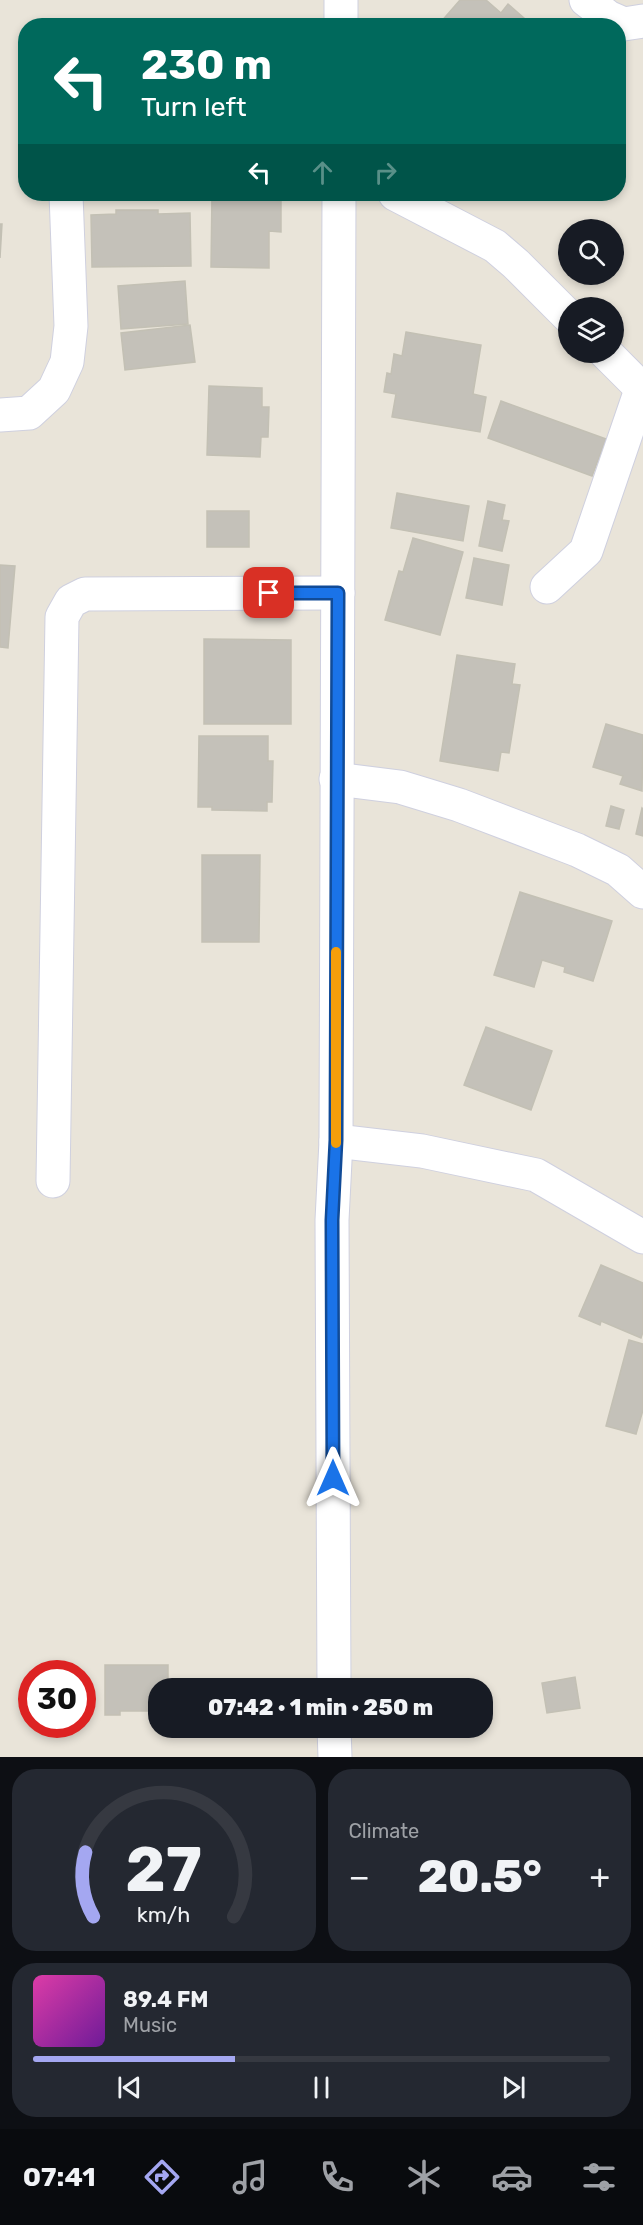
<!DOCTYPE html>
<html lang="en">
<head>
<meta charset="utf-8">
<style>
  :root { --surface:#171b24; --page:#242831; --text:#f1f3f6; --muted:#9ea1a6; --line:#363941; --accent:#a4a7f1 }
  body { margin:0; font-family:Rubik,sans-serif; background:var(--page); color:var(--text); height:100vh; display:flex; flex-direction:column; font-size:22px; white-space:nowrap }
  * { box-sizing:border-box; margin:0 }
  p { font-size:20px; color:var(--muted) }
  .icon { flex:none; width:33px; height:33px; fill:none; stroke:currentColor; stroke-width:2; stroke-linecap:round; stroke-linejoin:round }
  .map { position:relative; height:1757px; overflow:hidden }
  .drawer { display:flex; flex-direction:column; gap:12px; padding:12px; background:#0d0f14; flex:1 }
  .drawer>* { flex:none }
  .hud { position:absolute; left:18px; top:18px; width:608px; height:183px; border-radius:24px; box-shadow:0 3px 9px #0003; background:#00695c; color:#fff; overflow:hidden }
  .controls { position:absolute; left:558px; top:219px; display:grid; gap:12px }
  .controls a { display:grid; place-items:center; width:66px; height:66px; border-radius:50%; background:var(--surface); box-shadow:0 3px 9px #0003; font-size:30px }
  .speed { position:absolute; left:18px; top:1660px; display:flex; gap:12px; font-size:30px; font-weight:700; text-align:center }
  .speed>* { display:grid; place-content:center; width:78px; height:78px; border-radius:50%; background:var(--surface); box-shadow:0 3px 9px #0003; line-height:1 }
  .speed .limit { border:9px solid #d22; background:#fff; color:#111 }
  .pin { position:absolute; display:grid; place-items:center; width:51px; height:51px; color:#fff; margin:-26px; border-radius:12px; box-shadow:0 3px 9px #0006 }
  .me { position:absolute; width:66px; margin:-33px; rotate:0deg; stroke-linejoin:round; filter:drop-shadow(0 0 4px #0008) }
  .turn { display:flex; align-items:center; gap:21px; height:126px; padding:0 24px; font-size:27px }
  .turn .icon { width:78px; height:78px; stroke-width:2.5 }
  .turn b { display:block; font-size:42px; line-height:51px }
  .lanes { display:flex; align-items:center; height:57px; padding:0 24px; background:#0003; justify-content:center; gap:30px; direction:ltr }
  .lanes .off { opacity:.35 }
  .big { font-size:45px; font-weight:800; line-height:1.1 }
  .drawer .tile { flex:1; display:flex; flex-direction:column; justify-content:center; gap:9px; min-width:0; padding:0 21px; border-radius:24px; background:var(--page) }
  .drawer .dial { align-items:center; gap:0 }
  .dial svg { height:156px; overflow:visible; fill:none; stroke:var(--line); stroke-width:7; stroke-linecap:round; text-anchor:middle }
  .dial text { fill:var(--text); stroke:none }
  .song { display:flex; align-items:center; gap:18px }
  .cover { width:72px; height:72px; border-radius:9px; background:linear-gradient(135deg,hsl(320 70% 55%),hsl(280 70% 35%)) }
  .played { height:6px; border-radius:3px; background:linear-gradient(90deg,var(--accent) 35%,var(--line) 35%) }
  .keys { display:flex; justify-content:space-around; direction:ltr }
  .heat { display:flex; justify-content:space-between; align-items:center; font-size:33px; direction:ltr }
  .drawer .tiles { flex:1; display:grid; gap:12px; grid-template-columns:1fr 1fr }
  .tile:last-child { grid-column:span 2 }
  .trip { position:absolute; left:148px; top:1678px; width:345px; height:60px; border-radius:24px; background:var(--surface); box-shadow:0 3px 9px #0003; font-weight:800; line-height:60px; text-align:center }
  .tab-bar { display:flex; height:96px; justify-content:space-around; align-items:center; background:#090b0e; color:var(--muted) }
  .tab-bar .icon { width:42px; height:42px }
  .tab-bar .selected { color:var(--accent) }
  .tab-bar b { font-size:27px; color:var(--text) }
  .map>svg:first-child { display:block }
</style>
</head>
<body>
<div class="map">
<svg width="643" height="1757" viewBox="0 0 643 1757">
  <rect width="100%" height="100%" fill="#e9e4d9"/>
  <g fill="#c4c1b9" stroke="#c3c0b4" stroke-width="1.5">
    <polygon points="460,0 486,0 501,13 508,4 524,18 517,26 443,26 440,23"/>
    <polygon points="212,194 270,194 270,200 281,201 281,232 269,231 269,268 211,267"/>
    <polygon points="116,210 158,210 158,214 190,213 191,266 92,267 91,215 116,214"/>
    <polygon points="0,224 2,224 0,258"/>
    <polygon points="185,281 188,324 121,329 118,286"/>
    <polygon points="190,325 195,362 125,370 121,333"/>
    <polygon points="406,332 481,345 473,394 486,397 480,432 392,417 396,394 384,392 387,373 391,374 394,354 402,356"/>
    <polygon points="209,386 262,388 262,407 269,407 268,437 261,437 260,457 207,455"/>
    <polygon points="501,401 606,439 592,476 488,438"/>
    <polygon points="397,493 469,506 463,541 391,528"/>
    <polygon points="488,501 505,505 502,520 509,521 502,551 479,546"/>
    <rect x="207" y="511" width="42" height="36"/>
    <polygon points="413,538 463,552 440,635 385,620 399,571 403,572"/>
    <polygon points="474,558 509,565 502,605 466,598"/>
    <polygon points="0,565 15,566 8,648 0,647"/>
    <polygon points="204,639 291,640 291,724 204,724"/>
    <polygon points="457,655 515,664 512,684 520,685 509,753 501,752 498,771 440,761"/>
    <polygon points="606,724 643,735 642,791 620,784 623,776 593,767"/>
    <polygon points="199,736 268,736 268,761 273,761 272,802 267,802 267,811 212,810 212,807 198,807"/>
    <polygon points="611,806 624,810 619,829 606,826"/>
    <polygon points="642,808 643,809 643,836 636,834"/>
    <polygon points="202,855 260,855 259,942 202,942"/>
    <polygon points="520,892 612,921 593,981 564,972 565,967 542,960 534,987 494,975"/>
    <polygon points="486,1027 552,1051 531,1110 464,1085"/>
    <polygon points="601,1265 643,1283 643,1332 641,1338 601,1321 600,1325 579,1316"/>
    <polygon points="629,1340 643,1344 643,1410 636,1434 606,1426"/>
    <polygon points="105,1665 168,1665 168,1689 159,1689 159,1711 120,1711 120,1715 105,1715"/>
    <polygon points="575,1677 580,1708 547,1713 542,1683"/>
  </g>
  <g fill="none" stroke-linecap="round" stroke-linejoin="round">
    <defs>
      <g id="minor">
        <polyline points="586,0 608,17 624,24 643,21"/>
        <polyline points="341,26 341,0"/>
        <polyline points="395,194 495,246 516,264 568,316"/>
        <polyline points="605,352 643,390"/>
        <polyline points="0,415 29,413 54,390 67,362 71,326 66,194"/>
        <polyline points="547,587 586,551 643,384"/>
        <polyline points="336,779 400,787 459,805 577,850 618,870 643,892"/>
        <polyline points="336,1141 422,1151 536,1175 643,1237"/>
        <polyline points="53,1181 62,617 71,601 85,594 338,593"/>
        <polyline points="334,1689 332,1220 336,1141 339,194"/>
        <polyline points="334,1728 335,1757"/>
      </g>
    </defs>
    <use href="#minor" stroke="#cfd0df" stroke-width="35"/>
    <use href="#minor" stroke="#fff" stroke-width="33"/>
  </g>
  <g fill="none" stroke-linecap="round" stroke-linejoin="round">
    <defs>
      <polyline id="route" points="269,593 338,593 336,1140 332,1220 333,1478"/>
    </defs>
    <use href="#route" stroke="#114b97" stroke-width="15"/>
    <use href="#route" stroke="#1a73e8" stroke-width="10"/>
    <polyline stroke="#f59e0b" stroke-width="10" points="336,1143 336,952"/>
  </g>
</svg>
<div class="controls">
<a><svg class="icon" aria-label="search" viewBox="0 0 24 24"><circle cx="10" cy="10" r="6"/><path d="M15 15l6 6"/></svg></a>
<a><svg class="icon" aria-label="layers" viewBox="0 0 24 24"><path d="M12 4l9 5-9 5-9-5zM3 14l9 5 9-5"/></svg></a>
</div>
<div class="speed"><div class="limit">30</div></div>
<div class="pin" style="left:269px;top:593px;background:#d93025"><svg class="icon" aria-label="arrive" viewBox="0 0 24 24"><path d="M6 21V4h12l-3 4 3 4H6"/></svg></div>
<svg class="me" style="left:333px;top:1478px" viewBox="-20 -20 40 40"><path d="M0-17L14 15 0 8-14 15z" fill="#1a73e8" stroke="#fff" stroke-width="4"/></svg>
<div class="trip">07:42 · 1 min · 250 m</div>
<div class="hud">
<div class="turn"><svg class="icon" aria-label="left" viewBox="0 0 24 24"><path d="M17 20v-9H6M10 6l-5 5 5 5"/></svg><div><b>230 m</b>Turn left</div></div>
<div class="lanes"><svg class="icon" aria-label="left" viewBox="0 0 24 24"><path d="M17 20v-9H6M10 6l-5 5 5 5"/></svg><svg class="icon off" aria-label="ahead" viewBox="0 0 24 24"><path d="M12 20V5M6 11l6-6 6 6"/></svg><svg class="icon off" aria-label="right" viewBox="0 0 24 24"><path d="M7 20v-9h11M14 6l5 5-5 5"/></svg></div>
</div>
</div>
<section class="drawer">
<div class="tiles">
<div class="tile dial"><svg viewBox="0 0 100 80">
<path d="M14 69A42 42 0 1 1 86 69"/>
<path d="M14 69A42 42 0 0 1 10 36" stroke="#a4a7f1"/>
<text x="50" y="56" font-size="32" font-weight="700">27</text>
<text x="50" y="72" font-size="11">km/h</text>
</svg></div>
<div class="tile"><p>Climate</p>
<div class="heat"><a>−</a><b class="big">20.5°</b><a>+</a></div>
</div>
<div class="tile">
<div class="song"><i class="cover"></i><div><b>89.4 FM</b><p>Music</p></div></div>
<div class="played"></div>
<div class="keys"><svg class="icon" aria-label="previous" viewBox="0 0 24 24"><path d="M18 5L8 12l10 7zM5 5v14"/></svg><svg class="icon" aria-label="pause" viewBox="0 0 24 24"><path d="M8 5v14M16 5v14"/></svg><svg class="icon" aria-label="next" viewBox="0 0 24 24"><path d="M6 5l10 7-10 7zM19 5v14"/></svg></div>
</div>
</div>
</section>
<nav class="tab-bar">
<b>07:41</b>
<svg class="icon selected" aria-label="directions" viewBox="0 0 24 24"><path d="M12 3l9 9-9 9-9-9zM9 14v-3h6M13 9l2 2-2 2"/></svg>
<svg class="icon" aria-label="music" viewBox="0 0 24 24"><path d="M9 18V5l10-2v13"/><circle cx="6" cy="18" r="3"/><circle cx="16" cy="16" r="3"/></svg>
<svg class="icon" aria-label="phone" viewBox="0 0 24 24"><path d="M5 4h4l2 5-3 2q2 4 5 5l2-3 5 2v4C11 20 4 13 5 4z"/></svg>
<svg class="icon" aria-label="climate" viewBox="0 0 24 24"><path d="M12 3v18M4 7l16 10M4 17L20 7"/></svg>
<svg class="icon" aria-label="car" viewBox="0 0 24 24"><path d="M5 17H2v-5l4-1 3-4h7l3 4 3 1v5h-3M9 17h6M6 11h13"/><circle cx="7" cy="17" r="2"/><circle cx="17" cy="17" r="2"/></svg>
<svg class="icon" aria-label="filters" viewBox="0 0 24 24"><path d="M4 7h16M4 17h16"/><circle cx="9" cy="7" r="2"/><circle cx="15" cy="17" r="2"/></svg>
</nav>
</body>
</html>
